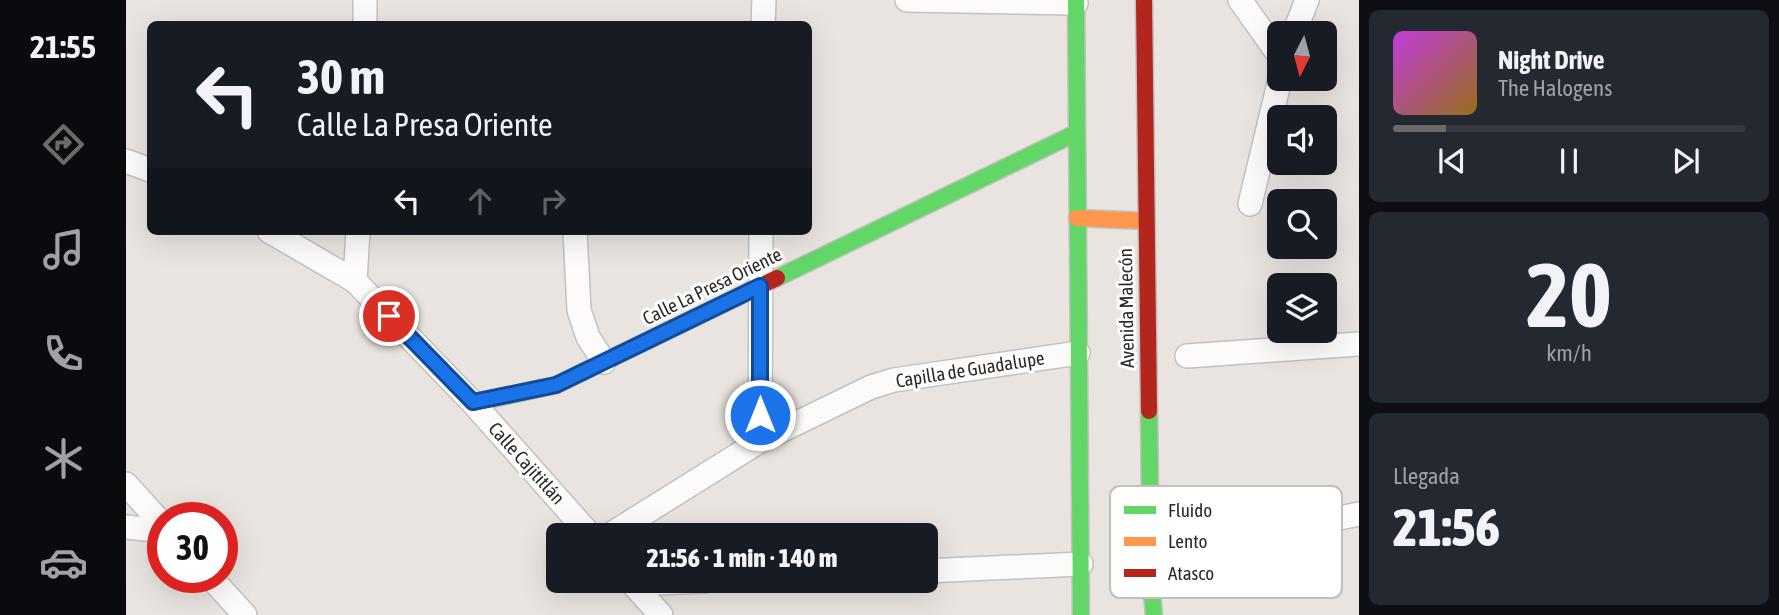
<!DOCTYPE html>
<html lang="es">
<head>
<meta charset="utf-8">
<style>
  :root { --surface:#171b24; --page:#242831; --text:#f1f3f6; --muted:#9ea1a6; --line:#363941; --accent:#6d6b69 }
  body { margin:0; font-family:"Asap Condensed",sans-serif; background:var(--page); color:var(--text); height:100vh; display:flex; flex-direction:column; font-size:26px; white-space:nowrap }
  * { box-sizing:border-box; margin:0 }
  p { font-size:23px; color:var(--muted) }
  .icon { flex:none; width:38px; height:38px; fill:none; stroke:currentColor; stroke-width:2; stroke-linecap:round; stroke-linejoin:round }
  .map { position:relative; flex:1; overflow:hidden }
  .details { display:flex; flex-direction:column; gap:10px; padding:10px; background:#0d0f14; width:420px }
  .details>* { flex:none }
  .banner { position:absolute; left:21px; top:21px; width:665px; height:214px; border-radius:10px; box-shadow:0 7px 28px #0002; background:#171b24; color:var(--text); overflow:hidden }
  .needle { width:46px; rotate:186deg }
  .controls { position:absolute; left:1141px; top:21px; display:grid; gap:14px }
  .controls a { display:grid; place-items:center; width:70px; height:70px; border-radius:10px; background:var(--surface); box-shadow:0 7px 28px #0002; font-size:35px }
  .speed { position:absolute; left:21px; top:502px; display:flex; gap:14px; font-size:35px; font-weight:700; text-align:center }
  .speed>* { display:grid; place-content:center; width:91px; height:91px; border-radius:50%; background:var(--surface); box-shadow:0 7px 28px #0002; line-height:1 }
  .speed .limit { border:10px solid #d22; background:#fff; color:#111 }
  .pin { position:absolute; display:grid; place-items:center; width:60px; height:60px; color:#fff; margin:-30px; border:4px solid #fff; border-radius:50%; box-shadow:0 2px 7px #0007 }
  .me { position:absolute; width:77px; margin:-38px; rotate:0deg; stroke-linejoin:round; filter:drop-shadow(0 0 5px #0008) }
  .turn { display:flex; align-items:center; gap:24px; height:147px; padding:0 35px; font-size:32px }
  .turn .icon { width:91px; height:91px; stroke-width:2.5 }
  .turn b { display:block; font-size:49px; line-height:60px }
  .lanes { display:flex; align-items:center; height:66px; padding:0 35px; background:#0003; justify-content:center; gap:35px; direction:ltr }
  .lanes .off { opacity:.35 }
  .big { font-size:52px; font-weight:800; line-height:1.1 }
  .details .card { flex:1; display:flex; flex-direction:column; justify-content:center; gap:10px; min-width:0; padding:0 24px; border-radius:10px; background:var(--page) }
  .details .dial { align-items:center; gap:0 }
  .dial b { font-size:91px; line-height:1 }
  .song { display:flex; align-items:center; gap:21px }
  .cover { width:84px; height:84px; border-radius:10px; background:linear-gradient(135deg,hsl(290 70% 55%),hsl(40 70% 35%)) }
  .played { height:7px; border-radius:4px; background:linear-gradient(90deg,var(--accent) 15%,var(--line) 15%) }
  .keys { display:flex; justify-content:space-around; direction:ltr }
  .trip { position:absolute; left:420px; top:523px; width:392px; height:70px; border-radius:10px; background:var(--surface); box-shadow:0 7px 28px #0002; font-weight:800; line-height:70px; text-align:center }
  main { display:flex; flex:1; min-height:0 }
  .dock { display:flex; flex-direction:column; width:126px; justify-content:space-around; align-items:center; background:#090b0e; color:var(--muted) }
  .dock .icon { width:49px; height:49px }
  .dock .current { color:var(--accent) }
  .dock b { font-size:32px; color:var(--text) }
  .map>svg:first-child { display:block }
</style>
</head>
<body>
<main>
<nav class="dock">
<b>21:55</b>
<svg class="icon current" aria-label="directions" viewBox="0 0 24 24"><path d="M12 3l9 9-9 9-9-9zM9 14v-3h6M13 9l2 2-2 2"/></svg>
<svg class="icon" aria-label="music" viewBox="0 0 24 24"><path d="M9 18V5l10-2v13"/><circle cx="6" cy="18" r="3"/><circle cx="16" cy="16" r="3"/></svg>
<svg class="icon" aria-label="phone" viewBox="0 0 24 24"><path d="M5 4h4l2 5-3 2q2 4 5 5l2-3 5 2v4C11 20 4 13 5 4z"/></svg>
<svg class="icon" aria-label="climate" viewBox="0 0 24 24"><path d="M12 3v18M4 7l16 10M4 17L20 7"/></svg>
<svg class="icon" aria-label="car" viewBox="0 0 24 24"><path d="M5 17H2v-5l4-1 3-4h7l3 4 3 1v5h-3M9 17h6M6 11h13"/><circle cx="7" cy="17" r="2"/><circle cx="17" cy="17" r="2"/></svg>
</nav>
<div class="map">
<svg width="1233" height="615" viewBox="0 0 1233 615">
  <rect width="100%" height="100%" fill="#e9e4df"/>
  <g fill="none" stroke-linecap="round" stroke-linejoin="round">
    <defs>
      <g id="street">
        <polyline points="781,0 950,3"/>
        <polyline points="1114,0 1153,55"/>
        <polyline points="239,24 239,0"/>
        <polyline points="637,24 638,0"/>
        <polyline points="1168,33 1181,0"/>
        <polyline points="0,161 24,170"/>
        <polyline points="1124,204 1154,79"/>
        <polyline points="143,231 229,281 347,403 465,536"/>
        <polyline points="449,231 453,310 462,337 478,362"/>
        <polyline points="229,281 232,231"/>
        <polyline points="1061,356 1233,344"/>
        <polyline points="634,441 635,231"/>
        <polyline points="0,484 37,525"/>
        <polyline points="0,527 37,531"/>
        <polyline points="482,536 634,441 745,387 768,380 952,353"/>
        <polyline points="1089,543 1233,514"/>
        <polyline points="800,571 955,564"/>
        <polyline points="85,578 119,615"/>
        <polyline points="504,581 535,615"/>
        <polyline points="507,584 579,581"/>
      </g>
      <g id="fast">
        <polyline points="950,0 955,615"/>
        <polyline points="651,278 950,133"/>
        <polyline points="1023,411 1025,585 1028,615"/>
      </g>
      <polyline id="slow" points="951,218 1020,221"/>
      <g id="jam">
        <polyline points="1018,0 1023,411"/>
        <polyline points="347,403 430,385 651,278"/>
      </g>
    </defs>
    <use href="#street" stroke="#c2c0c1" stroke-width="26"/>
    <use href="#fast" stroke="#c2c0c1" stroke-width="19"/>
    <use href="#slow" stroke="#c2c0c1" stroke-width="19"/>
    <use href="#jam" stroke="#c2c0c1" stroke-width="19"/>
    <use href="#street" stroke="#fcfbfa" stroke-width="23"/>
    <use href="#fast" stroke="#63d668" stroke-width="16"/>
    <use href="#slow" stroke="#ff974d" stroke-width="16"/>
    <use href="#jam" stroke="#b3261e" stroke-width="16"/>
  </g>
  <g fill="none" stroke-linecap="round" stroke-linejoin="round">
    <defs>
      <polyline id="route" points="263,316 347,402 430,385 634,286 634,415"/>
    </defs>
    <use href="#route" stroke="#114b97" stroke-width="18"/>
    <use href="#route" stroke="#1a73e8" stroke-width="12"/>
  </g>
  <g text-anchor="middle" stroke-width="6" stroke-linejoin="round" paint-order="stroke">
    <g font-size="19" fill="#2a2a2a" stroke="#fff">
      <text transform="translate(586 286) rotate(-26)" y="7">Calle La Presa Oriente</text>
      <text transform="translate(1000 308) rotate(-91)" y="7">Avenida Malecón</text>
      <text transform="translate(844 369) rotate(-9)" y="7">Capilla de Guadalupe</text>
      <text transform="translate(401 463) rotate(48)" y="7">Calle Cajititlán</text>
    </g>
  </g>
  <rect x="984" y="486" width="232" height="112" rx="10" fill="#fff" stroke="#bfbfbf" stroke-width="2"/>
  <rect x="998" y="506" width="32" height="8" fill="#63d668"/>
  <rect x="998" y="537" width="32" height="9" fill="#ff974d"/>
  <rect x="998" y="569" width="32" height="8" fill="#b3261e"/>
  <g font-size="19" fill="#2a2a2a">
    <text x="1042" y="517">Fluido</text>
    <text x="1042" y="548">Lento</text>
    <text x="1042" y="580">Atasco</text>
  </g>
</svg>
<div class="controls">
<a><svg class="needle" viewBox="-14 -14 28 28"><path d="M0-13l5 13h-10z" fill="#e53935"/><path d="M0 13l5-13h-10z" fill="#9ea1a6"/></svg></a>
<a><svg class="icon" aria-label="sound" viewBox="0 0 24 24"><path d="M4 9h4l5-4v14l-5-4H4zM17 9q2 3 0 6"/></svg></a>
<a><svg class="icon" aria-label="search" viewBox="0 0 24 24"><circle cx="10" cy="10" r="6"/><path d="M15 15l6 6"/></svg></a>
<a><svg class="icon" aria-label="layers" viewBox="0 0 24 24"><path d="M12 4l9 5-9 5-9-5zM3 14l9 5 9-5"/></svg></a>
</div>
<div class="speed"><div class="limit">30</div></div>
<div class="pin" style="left:263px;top:316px;background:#d93025"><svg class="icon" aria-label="arrive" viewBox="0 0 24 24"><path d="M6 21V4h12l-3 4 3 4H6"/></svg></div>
<svg class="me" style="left:634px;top:415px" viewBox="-20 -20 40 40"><circle r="17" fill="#1a73e8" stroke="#fff" stroke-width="3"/><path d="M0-11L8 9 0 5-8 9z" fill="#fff"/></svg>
<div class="trip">21:56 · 1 min · 140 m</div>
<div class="banner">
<div class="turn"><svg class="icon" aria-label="left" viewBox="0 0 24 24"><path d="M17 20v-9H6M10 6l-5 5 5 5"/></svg><div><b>30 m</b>Calle La Presa Oriente</div></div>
<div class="lanes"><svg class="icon" aria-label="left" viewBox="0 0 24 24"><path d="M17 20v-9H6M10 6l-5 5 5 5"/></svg><svg class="icon off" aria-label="ahead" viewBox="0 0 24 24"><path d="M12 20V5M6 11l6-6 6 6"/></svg><svg class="icon off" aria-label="right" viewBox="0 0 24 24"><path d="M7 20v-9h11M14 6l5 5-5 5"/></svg></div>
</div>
</div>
<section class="details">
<div class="card">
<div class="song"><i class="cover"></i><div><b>Night Drive</b><p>The Halogens</p></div></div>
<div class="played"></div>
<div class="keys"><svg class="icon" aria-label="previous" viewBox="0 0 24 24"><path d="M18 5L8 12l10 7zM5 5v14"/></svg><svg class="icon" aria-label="pause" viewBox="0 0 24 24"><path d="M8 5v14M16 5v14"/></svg><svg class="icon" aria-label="next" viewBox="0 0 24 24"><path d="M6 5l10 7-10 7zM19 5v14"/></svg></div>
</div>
<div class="card dial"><b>20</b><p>km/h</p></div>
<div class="card"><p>Llegada</p><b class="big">21:56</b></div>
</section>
</main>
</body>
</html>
